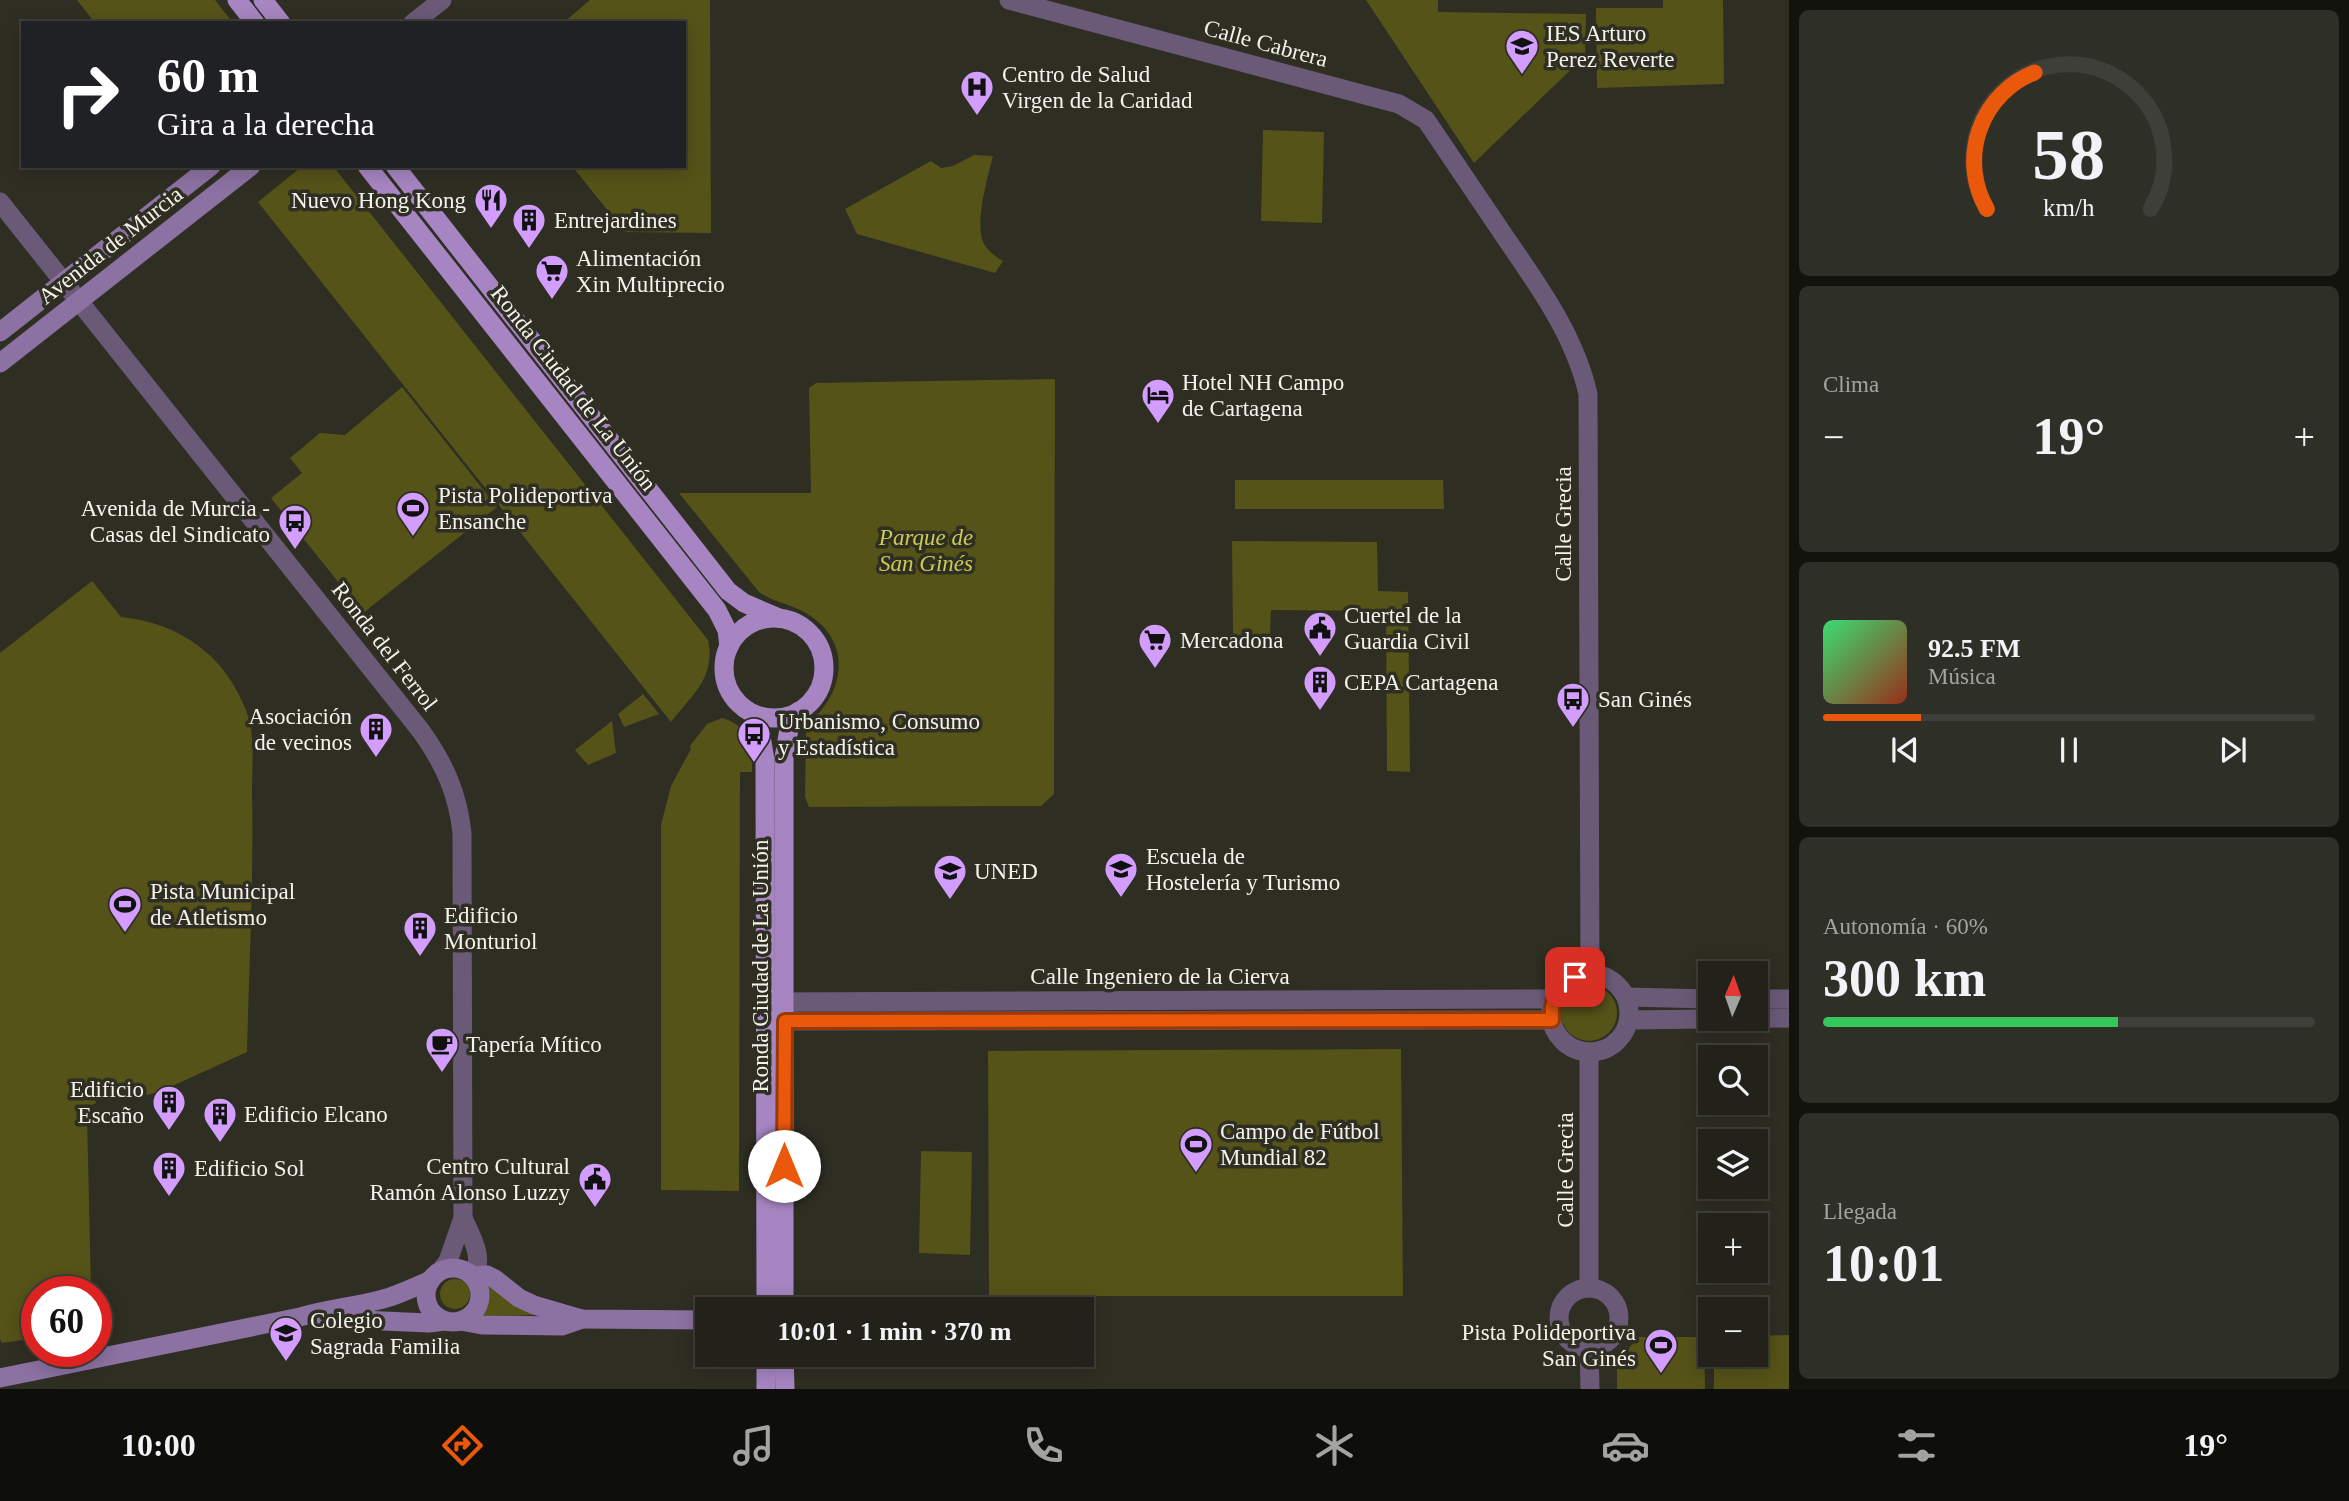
<!DOCTYPE html>
<html lang="es">
<head>
<meta charset="utf-8">
<style>
  :root { --surface:#22221a; --page:#2e2f27; --text:#f1f3f6; --muted:#a2a4a2; --line:#3f3f39; --accent:#ea580c }
  body { margin:0; font-family:Georgia,serif; background:var(--page); color:var(--text); height:100vh; display:flex; flex-direction:column; font-size:26px; white-space:nowrap }
  * { box-sizing:border-box; margin:0 }
  p { font-size:23px; color:var(--muted) }
  .icon { flex:none; width:38px; height:38px; fill:none; stroke:currentColor; stroke-width:2; stroke-linecap:round; stroke-linejoin:round }
  .map { position:relative; flex:1; overflow:hidden }
  .drawer { display:flex; flex-direction:column; gap:10px; padding:10px; background:#13130e; width:560px }
  .drawer>* { flex:none }
  .top-card { position:absolute; left:21px; top:21px; width:665px; height:147px; border-radius:0px; box-shadow:0 4px 18px #0003,0 0 0 2px var(--line); background:#202124; color:#fff; overflow:hidden }
  .needle { width:46px; rotate:2deg }
  .controls { position:absolute; left:1698px; top:961px; display:grid; gap:14px }
  .controls a { display:grid; place-items:center; width:70px; height:70px; border-radius:0px; background:var(--surface); box-shadow:0 4px 18px #0003,0 0 0 2px var(--line); font-size:35px }
  .speed { position:absolute; left:21px; top:1276px; display:flex; gap:14px; font-size:35px; font-weight:700; text-align:center }
  .speed>* { display:grid; place-content:center; width:91px; height:91px; border-radius:50%; background:var(--surface); box-shadow:0 4px 18px #0003,0 0 0 2px var(--line); line-height:1 }
  .speed .limit { border:10px solid #d22; background:#fff; color:#111 }
  .pin { position:absolute; display:grid; place-items:center; width:60px; height:60px; color:#fff; margin:-30px; border-radius:14px; box-shadow:0 4px 10px #0006 }
  .me { position:absolute; width:77px; margin:-38px; rotate:0deg; stroke-linejoin:round; filter:drop-shadow(0 0 5px #0008) }
  .turn { display:flex; align-items:center; gap:24px; height:147px; padding:0 21px; font-size:32px }
  .turn .icon { width:91px; height:91px; stroke-width:2.5 }
  .turn b { display:block; font-size:49px; line-height:60px }
  .big { font-size:52px; font-weight:800; line-height:1.1 }
  .drawer .tile { flex:1; display:flex; flex-direction:column; justify-content:center; gap:10px; min-width:0; padding:0 24px; border-radius:10px; background:var(--page) }
  .drawer .dial { align-items:center; gap:0 }
  .dial svg { height:182px; overflow:visible; fill:none; stroke:var(--line); stroke-width:7; stroke-linecap:round; text-anchor:middle }
  .dial text { fill:var(--text); stroke:none }
  .song { display:flex; align-items:center; gap:21px }
  .cover { width:84px; height:84px; border-radius:10px; background:linear-gradient(135deg,hsl(140 70% 55%),hsl(10 70% 35%)) }
  .played { height:7px; border-radius:4px; background:linear-gradient(90deg,var(--accent) 20%,var(--line) 20%) }
  .keys { display:flex; justify-content:space-around; direction:ltr }
  .heat { display:flex; justify-content:space-between; align-items:center; font-size:38px; direction:ltr }
  .charge { height:10px; border-radius:5px; background:linear-gradient(90deg,#34c759 60%,var(--line) 0) }
  .trip { position:absolute; left:695px; top:1297px; width:399px; height:70px; border-radius:0px; background:var(--surface); box-shadow:0 4px 18px #0003,0 0 0 2px var(--line); font-weight:800; line-height:70px; text-align:center }
  .tab-bar { display:flex; height:112px; justify-content:space-around; align-items:center; background:#0e0e0a; color:var(--muted) }
  .tab-bar .icon { width:49px; height:49px }
  .tab-bar .selected { color:var(--accent) }
  .tab-bar b { font-size:32px; color:var(--text) }
  main { display:flex; flex:1; min-height:0 }
  .map>svg:first-child { display:block }
</style>
</head>
<body>
<main>
<div class="map">
<svg width="1789" height="1389" viewBox="0 0 1789 1389">
  <rect width="100%" height="100%" fill="#2e2e23"/>
  <g fill="#555318">
    <polygon points="77,0 215,0 233,23 95,23"/>
    <polygon points="590,0 710,0 711,233 625,232 572,166 684,166 684,23 563,23"/>
    <polygon points="1366,0 1438,0 1438,12 1586,14 1585,56 1474,163"/>
    <polygon points="1663,0 1723,0 1724,84 1597,88 1596,8 1663,8"/>
    <polygon points="1263,130 1324,132 1322,223 1261,221"/>
    <path d="M974,155l19,1c-5,20 -21,74 -7,91 4,6 11,10 17,14l-8,12 -138,-39 -12,-25 86,-48 10,7 12,-2z"/>
    <path d="M299,166h34l375,474c8,37 -15,54 -37,82l-413,-520 42,-34z"/>
    <path d="M1055,379l-1,415 -13,12 -232,1 -4,-10 1,-72c38,-30 48,-81 3,-110 -16,-11 -35,-12 -50,-23l-80,-99h132l-2,-105 7,-5z"/>
    <polygon points="402,387 497,507 363,613 271,498 302,473 290,458 320,433 345,435"/>
    <polygon points="1235,480 1443,480 1444,509 1235,509"/>
    <polygon points="1232,541 1377,542 1378,591 1408,592 1410,772 1387,771 1386,611 1271,610 1270,635 1233,635"/>
    <path d="M92,581l29,36c60,6 107,40 127,99 7,22 4,51 4,74 2,88 -3,175 -5,262l-88,40 -30,7 -34,-1 1,5 -6,3 -3,8 4,177 -54,1v46l-35,5 -2,-4v-686z"/>
    <polygon points="643,694 659,714 624,727 618,714"/>
    <path d="M722,718c26,6 31,30 30,54h-12l-1,419 -78,-1v-365l10,-39 20,-37 -1,-3 17,-22z"/>
    <polygon points="612,721 616,753 588,765 575,750"/>
    <circle cx="1589" cy="1013" r="28"/>
    <polygon points="1401,1049 1403,1296 989,1296 988,1051"/>
    <polygon points="921,1151 972,1152 970,1255 919,1253"/>
    <circle cx="455" cy="1294" r="15"/>
    <polygon points="485,1280 539,1315 483,1316"/>
    <polygon points="1789,1335 1789,1389 1714,1389 1714,1355 1755,1354 1755,1336"/>
    <polygon points="1639,1337 1704,1337 1705,1389 1617,1389 1617,1361"/>
  </g>
  <g fill="none" stroke-linecap="round" stroke-linejoin="round">
    <g stroke="#6a5a78" stroke-width="19">
      <path d="M1009,0l390,104 27,16c26,39 53,78 79,117 33,48 70,99 83,157l2,580"/>
      <polyline points="413,23 442,0"/>
      <path d="M0,202l421,529c23,32 37,63 41,102l1,385 -15,43 -7,9"/>
      <circle cx="1590" cy="1013" r="39"/>
      <polyline points="1626,997 1710,999"/>
      <polyline points="1755,999 1789,999"/>
      <polyline points="767,1002 1553,999"/>
      <polyline points="1629,1020 1789,1018"/>
      <polyline points="767,1021 1552,1020"/>
      <path d="M463,1218c8,18 22,40 10,58"/>
      <circle cx="1589" cy="1318" r="30"/>
      <polyline points="1589,1288 1589,1052"/>
      <polyline points="1589,1347 1590,1389"/>
    </g>
    <g stroke="#8c72a2" stroke-width="19">
      <polyline points="0,332 211,166"/>
      <polyline points="0,363 251,166"/>
      <circle cx="453" cy="1295" r="27"/>
      <polyline points="473,1276 487,1275 495,1279 519,1298 534,1305 582,1319 707,1320"/>
      <polyline points="315,1318 429,1323 445,1321"/>
      <polyline points="461,1321 482,1325 562,1326 582,1319"/>
      <path d="M0,1378l300,-61c30,-9 61,-11 90,-20 14,-5 27,-11 41,-17"/>
    </g>
    <g stroke="#a685c2" stroke-width="19">
      <polyline points="237,0 255,23"/>
      <polyline points="263,0 281,23"/>
      <polyline points="367,166 717,610 727,630 729,647"/>
      <polyline points="395,166 728,591 744,603 779,618"/>
      <circle cx="774" cy="668" r="50"/>
      <polyline points="754,714 761,736 765,760 766,1309"/>
      <polyline points="784,1309 784,758 789,729 799,711"/>
      <polyline points="766,1354 766,1389"/>
      <polyline points="784,1354 785,1389"/>
    </g>
  </g>
  <g fill="none" stroke-linecap="round" stroke-linejoin="round">
    <defs>
      <path id="route" d="M784,1166l1,-145 767,-1c-2,-20 6,-34 23,-43"/>
    </defs>
    <use href="#route" stroke="#983908" stroke-width="18"/>
    <use href="#route" stroke="#ea580c" stroke-width="12"/>
  </g>
  <defs>
    <symbol id="school-pin" viewBox="-11 -11 22 30"><path d="M0 17L-7.5 6A9.5 9.5 0 1 1 7.5 6Z" fill="#d29dfd" stroke="#2e2e23"/><path d="M0-5L7-2L0 1L-7-2ZM-4 1L0 2.5L4 1V4Q0 6-4 4Z" fill="#111"/></symbol>
    <symbol id="hospital-pin" viewBox="-11 -11 22 30"><path d="M0 17L-7.5 6A9.5 9.5 0 1 1 7.5 6Z" fill="#d29dfd" stroke="#2e2e23"/><path d="M-5-5h3v3.5h4V-5h3V5h-3V1.5h-4V5h-3Z" fill="#111"/></symbol>
    <symbol id="restaurant-pin" viewBox="-11 -11 22 30"><path d="M0 17L-7.5 6A9.5 9.5 0 1 1 7.5 6Z" fill="#d29dfd" stroke="#2e2e23"/><path d="M-5-6h1v4h1v-4h1v4h1v-4h1v5L-1.5 .5V6h-2V.5L-5-1ZM5-6V6H3V1.5H1.5Q1.5-4 5-6Z" fill="#111"/></symbol>
    <symbol id="building-pin" viewBox="-11 -11 22 30"><path d="M0 17L-7.5 6A9.5 9.5 0 1 1 7.5 6Z" fill="#d29dfd" stroke="#2e2e23"/><path d="M-4-6H4V6H1V3H-1V6H-4ZM-2.5-4.3h1.7v1.8h-1.7ZM.8-4.3h1.7v1.8H.8ZM-2.5-1h1.7V.8h-1.7ZM.8-1h1.7V.8H.8Z" fill="#111"/></symbol>
    <symbol id="supermarket-pin" viewBox="-11 -11 22 30"><path d="M0 17L-7.5 6A9.5 9.5 0 1 1 7.5 6Z" fill="#d29dfd" stroke="#2e2e23"/><path d="M-6-5.5h2.5l.6 2H6L4.5 2H-2.5L-4.4-4H-6ZM-1.5 3.2a1.3 1.3 0 1 0 .1 0ZM3 3.2a1.3 1.3 0 1 0 .1 0Z" fill="#111"/></symbol>
    <symbol id="hotel-pin" viewBox="-11 -11 22 30"><path d="M0 17L-7.5 6A9.5 9.5 0 1 1 7.5 6Z" fill="#d29dfd" stroke="#2e2e23"/><path d="M-6-4.5h1.5V1H6V5H4.5V3h-9V5H-6ZM-4 0a1.8 1.8 0 1 1 3.6 0ZM.5 0V-2.5h3Q6-2.5 6 0Z" fill="#111"/></symbol>
    <symbol id="stadium-pin" viewBox="-11 -11 22 30"><path d="M0 17L-7.5 6A9.5 9.5 0 1 1 7.5 6Z" fill="#d29dfd" stroke="#2e2e23"/><path d="M0-5a6.5 5 0 1 0 0 10a6.5 5 0 1 0 0-10ZM-3.5-1.8h7v3.6h-7Z" fill="#111"/></symbol>
    <symbol id="bus-pin" viewBox="-11 -11 22 30"><path d="M0 17L-7.5 6A9.5 9.5 0 1 1 7.5 6Z" fill="#d29dfd" stroke="#2e2e23"/><path d="M-5-6H5V4H4V6H2V4H-2V6H-4V4H-5ZM-3.5-4V0h7V-4ZM-3.5 1.2v1.5H-2V1.2ZM2 1.2v1.5H3.5V1.2Z" fill="#111"/></symbol>
    <symbol id="civic-pin" viewBox="-11 -11 22 30"><path d="M0 17L-7.5 6A9.5 9.5 0 1 1 7.5 6Z" fill="#d29dfd" stroke="#2e2e23"/><path d="M-.6-6.5H3V-4.5H.6V-3L4-1V1h2V6H-6V1h2V-1L-.6-3ZM-1.2 2.5V6h2.4V2.5Z" fill="#111"/></symbol>
    <symbol id="university-pin" viewBox="-11 -11 22 30"><path d="M0 17L-7.5 6A9.5 9.5 0 1 1 7.5 6Z" fill="#d29dfd" stroke="#2e2e23"/><path d="M0-5L7-2L0 1L-7-2ZM-4 1L0 2.5L4 1V4Q0 6-4 4Z" fill="#111"/></symbol>
    <symbol id="cafe-pin" viewBox="-11 -11 22 30"><path d="M0 17L-7.5 6A9.5 9.5 0 1 1 7.5 6Z" fill="#d29dfd" stroke="#2e2e23"/><path d="M-5.5-4.5H6V0H3Q3 3.5 0 3.5H-2.5Q-5.5 3.5-5.5 0ZM3-3.2v2h1.7v-2ZM-6 4.5H4V6H-6Z" fill="#111"/></symbol>
  </defs>
  <g fill-rule="evenodd">
    <use href="#school-pin" x="1503" y="27" width="38" height="52"/>
    <use href="#hospital-pin" x="958" y="68" width="38" height="52"/>
    <use href="#restaurant-pin" x="472" y="181" width="38" height="52"/>
    <use href="#building-pin" x="510" y="201" width="38" height="52"/>
    <use href="#supermarket-pin" x="533" y="252" width="38" height="52"/>
    <use href="#hotel-pin" x="1139" y="376" width="38" height="52"/>
    <use href="#stadium-pin" x="394" y="489" width="38" height="52"/>
    <use href="#bus-pin" x="276" y="502" width="38" height="52"/>
    <use href="#civic-pin" x="1301" y="609" width="38" height="52"/>
    <use href="#supermarket-pin" x="1136" y="621" width="38" height="52"/>
    <use href="#building-pin" x="1301" y="663" width="38" height="52"/>
    <use href="#bus-pin" x="1554" y="680" width="38" height="52"/>
    <use href="#building-pin" x="357" y="710" width="38" height="52"/>
    <use href="#bus-pin" x="735" y="715" width="38" height="52"/>
    <use href="#university-pin" x="1102" y="850" width="38" height="52"/>
    <use href="#university-pin" x="931" y="852" width="38" height="52"/>
    <use href="#stadium-pin" x="106" y="885" width="38" height="52"/>
    <use href="#building-pin" x="401" y="909" width="38" height="52"/>
    <use href="#cafe-pin" x="423" y="1025" width="38" height="52"/>
    <use href="#building-pin" x="150" y="1083" width="38" height="52"/>
    <use href="#building-pin" x="201" y="1095" width="38" height="52"/>
    <use href="#stadium-pin" x="1177" y="1125" width="38" height="52"/>
    <use href="#building-pin" x="150" y="1149" width="38" height="52"/>
    <use href="#civic-pin" x="576" y="1160" width="38" height="52"/>
    <use href="#school-pin" x="267" y="1314" width="38" height="52"/>
    <use href="#stadium-pin" x="1642" y="1326" width="38" height="52"/>
  </g>
  <g text-anchor="middle" stroke-width="7" stroke-linejoin="round" paint-order="stroke">
    <g font-size="23" fill="#f3f3ec" stroke="#2e2e23" text-anchor="start">
      <text x="1546" y="41">IES Arturo<tspan x="1546" dy="26">Perez Reverte</tspan></text>
      <text x="1002" y="82">Centro de Salud<tspan x="1002" dy="26">Virgen de la Caridad</tspan></text>
      <text x="466" y="208" text-anchor="end">Nuevo Hong Kong</text>
      <text x="554" y="228">Entrejardines</text>
      <text x="576" y="266">Alimentación<tspan x="576" dy="26">Xin Multiprecio</tspan></text>
      <text x="1182" y="390">Hotel NH Campo<tspan x="1182" dy="26">de Cartagena</tspan></text>
      <text x="438" y="503">Pista Polideportiva<tspan x="438" dy="26">Ensanche</tspan></text>
      <text x="270" y="516" text-anchor="end">Avenida de Murcia -<tspan x="270" dy="26">Casas del Sindicato</tspan></text>
      <text x="1344" y="623">Cuertel de la<tspan x="1344" dy="26">Guardia Civil</tspan></text>
      <text x="1180" y="648">Mercadona</text>
      <text x="1344" y="690">CEPA Cartagena</text>
      <text x="1598" y="707">San Ginés</text>
      <text x="352" y="724" text-anchor="end">Asociación<tspan x="352" dy="26">de vecinos</tspan></text>
      <text x="778" y="729">Urbanismo, Consumo<tspan x="778" dy="26">y Estadística</tspan></text>
      <text x="1146" y="864">Escuela de<tspan x="1146" dy="26">Hostelería y Turismo</tspan></text>
      <text x="974" y="879">UNED</text>
      <text x="150" y="899">Pista Municipal<tspan x="150" dy="26">de Atletismo</tspan></text>
      <text x="444" y="923">Edificio<tspan x="444" dy="26">Monturiol</tspan></text>
      <text x="466" y="1052">Tapería Mítico</text>
      <text x="144" y="1097" text-anchor="end">Edificio<tspan x="144" dy="26">Escaño</tspan></text>
      <text x="244" y="1122">Edificio Elcano</text>
      <text x="1220" y="1139">Campo de Fútbol<tspan x="1220" dy="26">Mundial 82</tspan></text>
      <text x="570" y="1174" text-anchor="end">Centro Cultural<tspan x="570" dy="26">Ramón Alonso Luzzy</tspan></text>
      <text x="194" y="1176">Edificio Sol</text>
      <text x="310" y="1328">Colegio<tspan x="310" dy="26">Sagrada Familia</tspan></text>
      <text x="1636" y="1340" text-anchor="end">Pista Polideportiva<tspan x="1636" dy="26">San Ginés</tspan></text>
    </g>
    <g font-size="23" fill="#f3f3ec" stroke="#2e2e23">
      <text transform="translate(1266 43) rotate(15)" y="8">Calle Cabrera</text>
      <text transform="translate(110 245) rotate(-38)" y="8">Avenida de Murcia</text>
      <text transform="translate(574 388) rotate(52)" y="8">Ronda Ciudad de La Unión</text>
      <text transform="translate(1563 524) rotate(-90)" y="8">Calle Grecia</text>
      <text transform="translate(385 646) rotate(52)" y="8">Ronda del Ferrol</text>
      <text transform="translate(760 966) rotate(-90)" y="8">Ronda Ciudad de La Unión</text>
      <text x="1160" y="984">Calle Ingeniero de la Cierva</text>
      <text transform="translate(1565 1170) rotate(-90)" y="8">Calle Grecia</text>
    </g>
    <g font-size="23" font-style="italic" fill="#cecb51" stroke="#2e2e23">
      <text x="926" y="545">Parque de<tspan x="926" dy="26">San Ginés</tspan></text>
    </g>
  </g>
</svg>
<div class="controls">
<a><svg class="needle" viewBox="-14 -14 28 28"><path d="M0-13l5 13h-10z" fill="#e53935"/><path d="M0 13l5-13h-10z" fill="#a2a4a2"/></svg></a>
<a><svg class="icon" aria-label="search" viewBox="0 0 24 24"><circle cx="10" cy="10" r="6"/><path d="M15 15l6 6"/></svg></a>
<a><svg class="icon" aria-label="layers" viewBox="0 0 24 24"><path d="M12 4l9 5-9 5-9-5zM3 14l9 5 9-5"/></svg></a>
<a>+</a>
<a>−</a>
</div>
<div class="speed"><div class="limit">60</div></div>
<div class="pin" style="left:1575px;top:977px;background:#d93025"><svg class="icon" aria-label="arrive" viewBox="0 0 24 24"><path d="M6 21V4h12l-3 4 3 4H6"/></svg></div>
<svg class="me" style="left:784px;top:1166px" viewBox="-20 -20 40 40"><circle r="19" fill="#fff"/><path d="M0-13L10 11 0 6-10 11z" fill="#ea580c"/></svg>
<div class="trip">10:01 · 1 min · 370 m</div>
<div class="top-card">
<div class="turn"><svg class="icon" aria-label="right" viewBox="0 0 24 24"><path d="M7 20v-9h11M14 6l5 5-5 5"/></svg><div><b>60 m</b>Gira a la derecha</div></div>
</div>
</div>
<section class="drawer">
<div class="tile dial"><svg viewBox="0 0 100 80">
<path d="M14 69A42 42 0 1 1 86 69"/>
<path d="M14 69A42 42 0 0 1 35 9" stroke="#ea580c"/>
<text x="50" y="56" font-size="32" font-weight="700">58</text>
<text x="50" y="72" font-size="11">km/h</text>
</svg></div>
<div class="tile"><p>Clima</p>
<div class="heat"><a>−</a><b class="big">19°</b><a>+</a></div>
</div>
<div class="tile">
<div class="song"><i class="cover"></i><div><b>92.5 FM</b><p>Música</p></div></div>
<div class="played"></div>
<div class="keys"><svg class="icon" aria-label="previous" viewBox="0 0 24 24"><path d="M18 5L8 12l10 7zM5 5v14"/></svg><svg class="icon" aria-label="pause" viewBox="0 0 24 24"><path d="M8 5v14M16 5v14"/></svg><svg class="icon" aria-label="next" viewBox="0 0 24 24"><path d="M6 5l10 7-10 7zM19 5v14"/></svg></div>
</div>
<div class="tile"><p>Autonomía · 60%</p><b class="big">300 km</b><div class="charge"></div></div>
<div class="tile"><p>Llegada</p><b class="big">10:01</b></div>
</section>
</main>
<nav class="tab-bar">
<b>10:00</b>
<svg class="icon selected" aria-label="directions" viewBox="0 0 24 24"><path d="M12 3l9 9-9 9-9-9zM9 14v-3h6M13 9l2 2-2 2"/></svg>
<svg class="icon" aria-label="music" viewBox="0 0 24 24"><path d="M9 18V5l10-2v13"/><circle cx="6" cy="18" r="3"/><circle cx="16" cy="16" r="3"/></svg>
<svg class="icon" aria-label="phone" viewBox="0 0 24 24"><path d="M5 4h4l2 5-3 2q2 4 5 5l2-3 5 2v4C11 20 4 13 5 4z"/></svg>
<svg class="icon" aria-label="climate" viewBox="0 0 24 24"><path d="M12 3v18M4 7l16 10M4 17L20 7"/></svg>
<svg class="icon" aria-label="car" viewBox="0 0 24 24"><path d="M5 17H2v-5l4-1 3-4h7l3 4 3 1v5h-3M9 17h6M6 11h13"/><circle cx="7" cy="17" r="2"/><circle cx="17" cy="17" r="2"/></svg>
<svg class="icon" aria-label="filters" viewBox="0 0 24 24"><path d="M4 7h16M4 17h16"/><circle cx="9" cy="7" r="2"/><circle cx="15" cy="17" r="2"/></svg>
<b>19°</b>
</nav>
</body>
</html>
